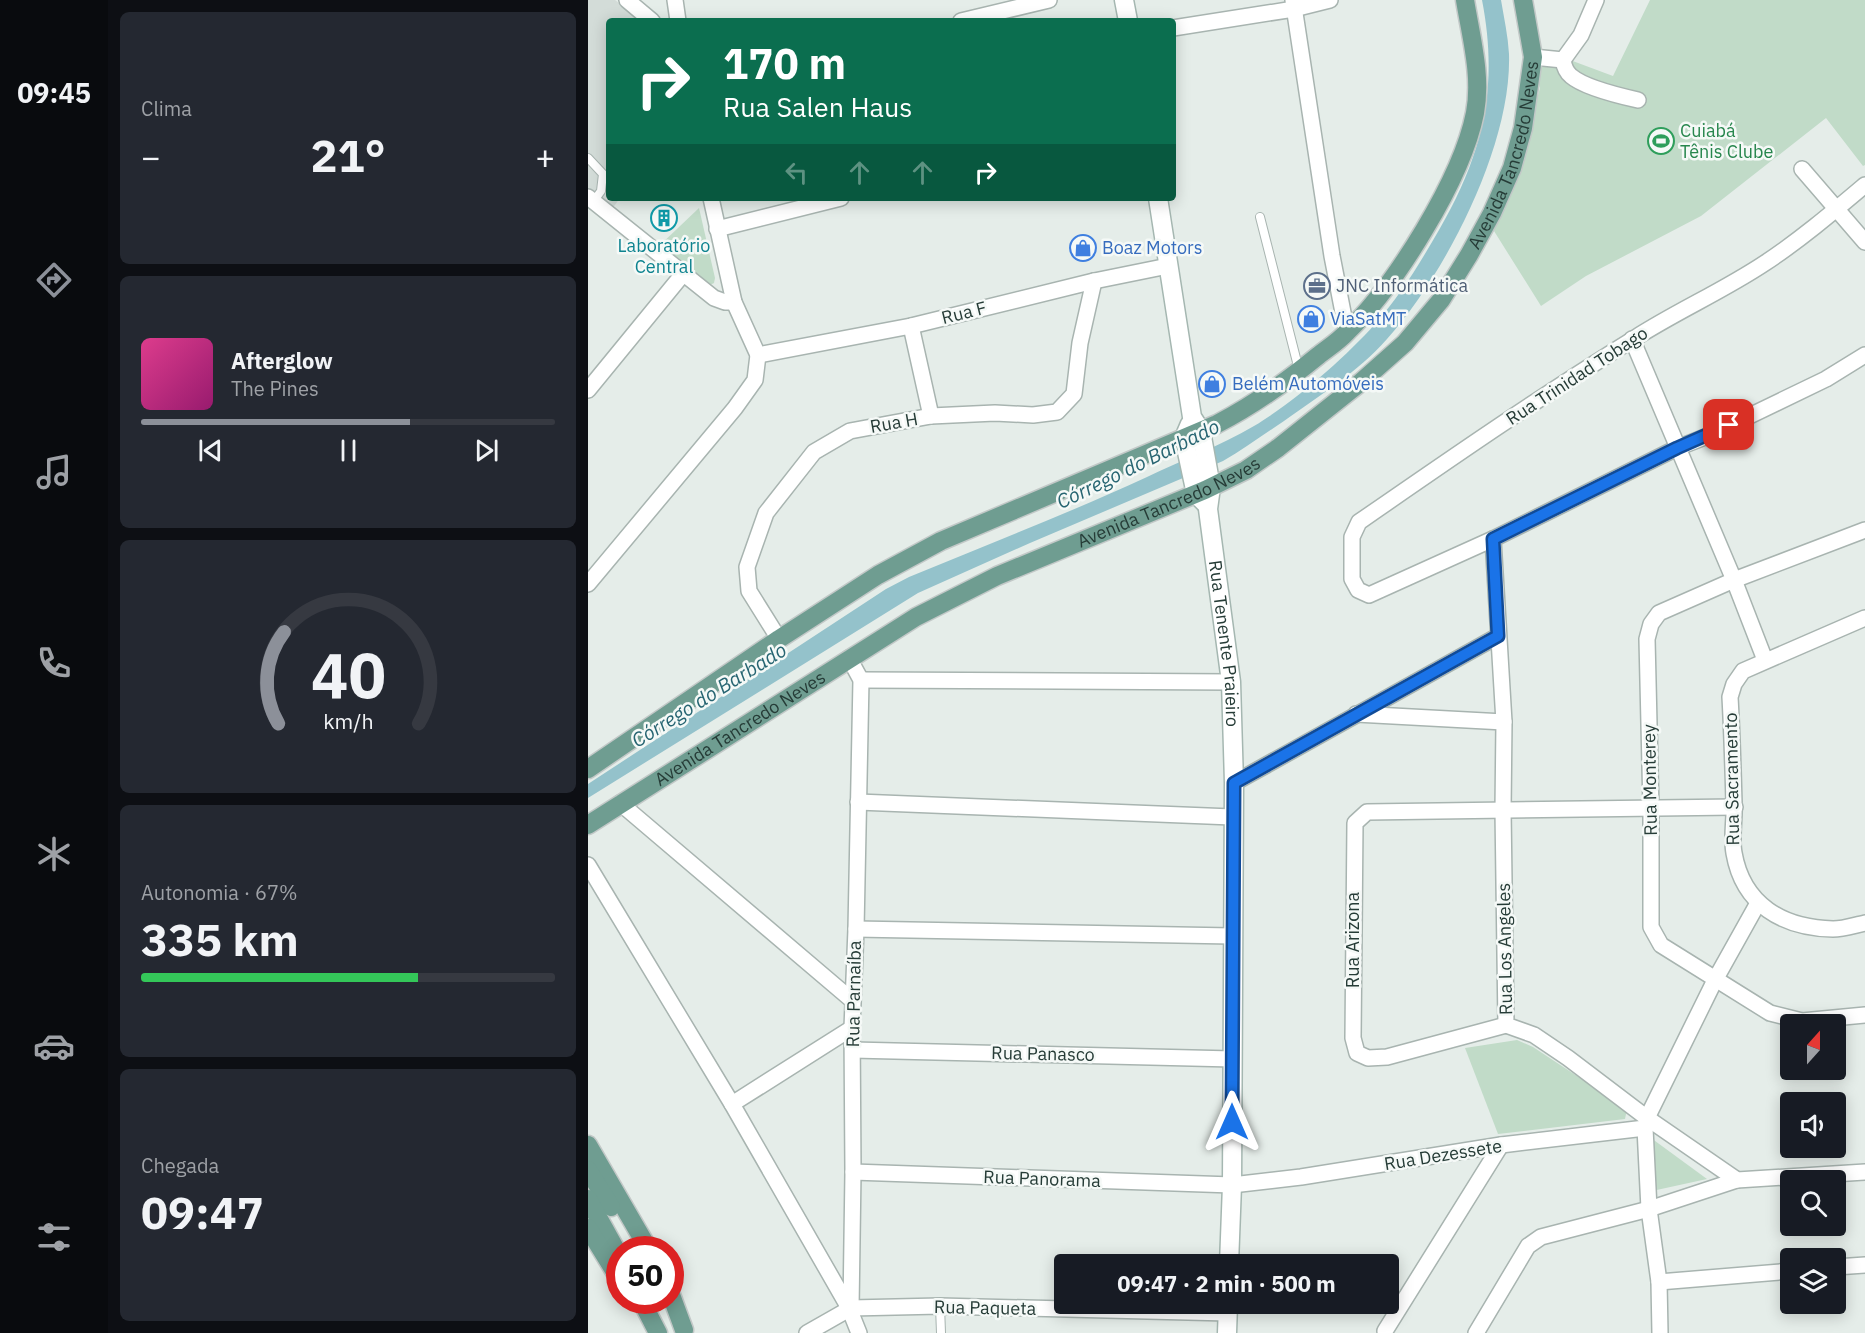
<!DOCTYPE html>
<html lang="pt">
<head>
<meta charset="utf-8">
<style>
  :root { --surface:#171b24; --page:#242831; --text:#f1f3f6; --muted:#9ea1a6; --line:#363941; --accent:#8c9099 }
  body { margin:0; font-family:"IBM Plex Sans",sans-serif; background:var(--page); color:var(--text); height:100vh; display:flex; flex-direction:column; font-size:22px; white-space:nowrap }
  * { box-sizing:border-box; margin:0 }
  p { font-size:20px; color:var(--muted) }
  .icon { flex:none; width:33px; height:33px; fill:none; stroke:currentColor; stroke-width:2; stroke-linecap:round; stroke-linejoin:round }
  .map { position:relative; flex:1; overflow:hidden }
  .drawer { display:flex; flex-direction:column; gap:12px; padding:12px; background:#0d0f14; width:480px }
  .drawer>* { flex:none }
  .banner { position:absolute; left:18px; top:18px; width:570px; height:183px; border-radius:6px; box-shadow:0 3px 15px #0003; background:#0b6e4f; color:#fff; overflow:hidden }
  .needle { width:39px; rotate:21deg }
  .fabs { position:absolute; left:1192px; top:1014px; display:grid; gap:12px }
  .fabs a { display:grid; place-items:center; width:66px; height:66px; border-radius:6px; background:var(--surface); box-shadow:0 3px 15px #0003; font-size:30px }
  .speed { position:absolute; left:18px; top:1236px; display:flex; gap:12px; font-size:30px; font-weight:700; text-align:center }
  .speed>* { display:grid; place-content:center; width:78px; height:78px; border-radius:50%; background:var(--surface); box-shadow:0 3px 15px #0003; line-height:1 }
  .speed .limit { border:9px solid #d22; background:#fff; color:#111 }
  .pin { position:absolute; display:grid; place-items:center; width:51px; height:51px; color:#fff; margin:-26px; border-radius:12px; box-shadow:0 3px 9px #0006 }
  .me { position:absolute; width:66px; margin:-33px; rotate:0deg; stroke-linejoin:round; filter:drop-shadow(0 0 4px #0008) }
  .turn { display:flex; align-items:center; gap:21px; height:126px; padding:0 18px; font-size:27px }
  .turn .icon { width:78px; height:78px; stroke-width:2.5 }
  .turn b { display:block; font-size:42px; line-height:51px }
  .lanes { display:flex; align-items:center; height:57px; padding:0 18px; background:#0003; justify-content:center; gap:30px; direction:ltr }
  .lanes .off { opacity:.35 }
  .big { font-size:45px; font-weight:700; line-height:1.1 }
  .drawer .card { flex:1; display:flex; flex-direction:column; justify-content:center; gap:9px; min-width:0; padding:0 21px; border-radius:9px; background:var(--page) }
  .drawer .dial { align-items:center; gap:0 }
  .dial svg { height:156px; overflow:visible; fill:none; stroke:var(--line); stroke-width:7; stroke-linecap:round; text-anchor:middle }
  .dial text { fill:var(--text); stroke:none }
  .song { display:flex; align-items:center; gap:18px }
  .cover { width:72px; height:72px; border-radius:9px; background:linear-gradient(135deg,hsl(330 70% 55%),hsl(320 70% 35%)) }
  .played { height:6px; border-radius:3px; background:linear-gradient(90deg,var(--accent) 65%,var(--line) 65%) }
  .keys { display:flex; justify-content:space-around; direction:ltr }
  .heat { display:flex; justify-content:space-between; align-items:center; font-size:33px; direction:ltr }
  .charge { height:9px; border-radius:4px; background:linear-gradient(90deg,#34c759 67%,var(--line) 0) }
  .trip { position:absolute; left:466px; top:1254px; width:345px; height:60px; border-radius:6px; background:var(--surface); box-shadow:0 3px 15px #0003; font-weight:700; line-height:60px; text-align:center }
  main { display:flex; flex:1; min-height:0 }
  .dock { display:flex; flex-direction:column; width:108px; justify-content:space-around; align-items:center; background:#090b0e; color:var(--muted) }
  .dock .icon { width:42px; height:42px }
  .dock .selected { color:var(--accent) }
  .dock b { font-size:27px; color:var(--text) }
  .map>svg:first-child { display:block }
</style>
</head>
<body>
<main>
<nav class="dock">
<b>09:45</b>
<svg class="icon selected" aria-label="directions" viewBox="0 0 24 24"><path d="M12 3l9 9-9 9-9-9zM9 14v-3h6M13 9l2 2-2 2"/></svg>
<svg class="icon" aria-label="music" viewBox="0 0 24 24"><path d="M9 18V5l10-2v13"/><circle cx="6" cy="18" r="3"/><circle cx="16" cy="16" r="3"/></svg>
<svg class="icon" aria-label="phone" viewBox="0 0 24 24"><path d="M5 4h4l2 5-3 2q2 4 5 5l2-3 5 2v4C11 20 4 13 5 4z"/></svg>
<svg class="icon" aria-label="climate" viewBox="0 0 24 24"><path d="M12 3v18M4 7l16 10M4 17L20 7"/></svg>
<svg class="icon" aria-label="car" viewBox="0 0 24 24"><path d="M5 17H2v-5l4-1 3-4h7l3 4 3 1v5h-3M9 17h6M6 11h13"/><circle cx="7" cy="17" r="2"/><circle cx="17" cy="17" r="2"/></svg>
<svg class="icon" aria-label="filters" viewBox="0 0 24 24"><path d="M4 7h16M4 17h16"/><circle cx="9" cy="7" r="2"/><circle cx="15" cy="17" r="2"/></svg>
</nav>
<section class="drawer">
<div class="card"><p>Clima</p>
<div class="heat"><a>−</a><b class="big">21°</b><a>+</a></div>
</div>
<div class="card">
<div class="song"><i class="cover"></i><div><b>Afterglow</b><p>The Pines</p></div></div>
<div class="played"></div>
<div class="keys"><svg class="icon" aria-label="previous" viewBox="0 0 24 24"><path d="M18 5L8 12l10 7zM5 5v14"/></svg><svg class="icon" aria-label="pause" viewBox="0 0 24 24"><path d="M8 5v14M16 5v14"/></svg><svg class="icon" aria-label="next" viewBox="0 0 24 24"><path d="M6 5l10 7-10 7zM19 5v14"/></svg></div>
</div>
<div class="card dial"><svg viewBox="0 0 100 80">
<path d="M14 69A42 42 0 1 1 86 69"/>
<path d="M14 69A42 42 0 0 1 17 22" stroke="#8c9099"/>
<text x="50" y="56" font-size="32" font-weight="700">40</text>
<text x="50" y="72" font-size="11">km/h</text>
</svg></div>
<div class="card"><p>Autonomia · 67%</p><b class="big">335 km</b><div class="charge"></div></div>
<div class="card"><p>Chegada</p><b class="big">09:47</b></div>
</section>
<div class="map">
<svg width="1277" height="1333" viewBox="0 0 1277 1333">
  <rect width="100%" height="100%" fill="#e5ede9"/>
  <polygon fill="#d3dcd8" points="0,0 27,0 54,21 21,21 21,198 32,198 24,209 0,189"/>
  <g fill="#c1dbc8">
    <polygon points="1062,0 1277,0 1277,165 1275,166 1238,118 1113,216 998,276 953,306 906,231 930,166 952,88 946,69 982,60 1025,76"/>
    <polygon points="111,208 127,278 126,283 118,287 70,247"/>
    <polygon points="929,1040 945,1047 1039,1109 1037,1119 910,1134 877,1048"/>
    <polygon points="1063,1138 1119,1179 1064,1191"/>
  </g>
  <path fill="#94c2cb" d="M894,0h19c3,18 7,36 8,54 3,91 -63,219 -122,285 -30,34 -67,56 -103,82 -21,14 -40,28 -61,40l-193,82 -112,50 -330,205v-14l298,-195 23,-12c80,-33 160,-64 238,-100 35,-17 73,-31 107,-51 39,-23 91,-68 121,-102 25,-28 45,-61 64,-94 44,-76 60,-143 43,-230z"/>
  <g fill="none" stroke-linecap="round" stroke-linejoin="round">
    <defs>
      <g id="lane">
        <polyline points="0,158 15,174 13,191 5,202"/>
        <polyline points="672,217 711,370"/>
        <polyline points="352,1306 353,1333"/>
      </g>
      <g id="street">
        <polyline points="39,0 64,21"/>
        <polyline points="87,0 90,21"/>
        <polyline points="705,0 744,256 759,333"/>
        <polyline points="373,21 461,0"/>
        <polyline points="585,28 706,9 742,0"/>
        <polyline points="945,57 975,60 993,35 1008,0"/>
        <path d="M975,60c1,6 3,12 8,16 14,12 49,20 67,24"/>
        <polyline points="1214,169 1277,242"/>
        <path d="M1277,185c-32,27 -65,55 -100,78 -42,28 -88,48 -130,75 -94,58 -185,121 -276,184l-7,15v42l6,11 11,5 124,-56 184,-91 33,-13 116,-56 39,-24"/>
        <polyline points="0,197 126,298 137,302 146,302"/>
        <polyline points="129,229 253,198"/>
        <polyline points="323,326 343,416"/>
        <polyline points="1044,339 1146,580 1177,660"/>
        <polyline points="170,355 323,326 506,281 580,266"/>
        <polyline points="0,390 95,274"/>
        <polyline points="1277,530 1146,580 1071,613 1063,624 1059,639 1063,809 1063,927 1073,945 1182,1013 1214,1021 1277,1015"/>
        <polyline points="905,539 916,722 915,810 918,1025 946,1035 980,1058 1059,1118 1149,1180 1277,1172"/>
        <polyline points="0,584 147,408 167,380 170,355 146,302 123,198"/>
        <path d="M1277,618l-122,53 -9,13 -4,13c2,35 3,71 4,106 1,16 -3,34 0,50 9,52 49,75 99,76 11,0 22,-4 32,-6"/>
        <polyline points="191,639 161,591 159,567 178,513 226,452 262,431 343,416 407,413 445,415 469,412 486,394 492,343 506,281"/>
        <polyline points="261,658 273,680 268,929 264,1028 265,1172 263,1308"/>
        <polyline points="273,680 643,682"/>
        <polyline points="768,714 916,722"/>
        <polyline points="646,783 910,636"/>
        <polyline points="270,802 644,817"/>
        <polyline points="32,803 265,1001"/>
        <polyline points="0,865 144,1104 261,1308 271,1333"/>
        <polyline points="268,929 644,936"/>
        <polyline points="918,1025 799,1057 780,1058 769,1053 765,1038 767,823 779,812 1147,807"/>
        <polyline points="265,1050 645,1059"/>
        <polyline points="144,1104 264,1028"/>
        <polyline points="1057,1128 1061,1209 1071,1282 1072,1333"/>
        <polyline points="265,1172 644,1185 713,1177 913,1145 1057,1128 1059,1118 1127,980 1170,903"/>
        <polyline points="1248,1267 1277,1265"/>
        <polyline points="1071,1282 1203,1271"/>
        <polyline points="797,1331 913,1145"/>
        <polyline points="219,1333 263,1308 352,1306 640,1313"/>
        <polyline points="888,1333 940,1246 953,1237 1061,1209 1149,1180"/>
      </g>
      <g id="secondary">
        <polyline points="536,0 540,21"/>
        <path id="s1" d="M570,198l34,219 9,14 10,56 -3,22 23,173 3,101 -2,402 -3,79"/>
        <polyline points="602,424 596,438 608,494 618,504"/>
        <polyline points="639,1333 640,1304"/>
      </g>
      <g id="primary">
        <path d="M0,769l191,-130 99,-64 63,-34 276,-117c37,-19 69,-42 102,-69 9,-7 20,-14 28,-23 48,-46 115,-153 128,-219 7,-37 -4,-76 -10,-113"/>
        <path id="s2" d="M0,825l328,-208 81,-41 208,-86 41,-20 32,-22 83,-66 44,-39 36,-43 28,-45 23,-42 20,-45 11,-40 10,-71 -10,-57"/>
        <polyline points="0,1145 61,1250"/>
        <polyline points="0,1170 23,1207"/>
        <polyline points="0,1199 32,1257"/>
        <polyline points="0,1228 32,1280"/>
        <polyline points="82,1292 96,1330"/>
        <polyline points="53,1300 70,1333"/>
      </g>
    </defs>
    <use href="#lane" stroke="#a8b4b0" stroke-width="10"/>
    <use href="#street" stroke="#a8b4b0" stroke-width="18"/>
    <use href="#secondary" stroke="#a5b7b1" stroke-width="21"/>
    <use href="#primary" stroke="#c2c8c7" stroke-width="21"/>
    <use href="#lane" stroke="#fff" stroke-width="8"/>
    <use href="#street" stroke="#fff" stroke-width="15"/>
    <use href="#secondary" stroke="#fff" stroke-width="18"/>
    <use href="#primary" stroke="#6f9d91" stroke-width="18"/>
  </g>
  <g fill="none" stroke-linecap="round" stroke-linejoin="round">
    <defs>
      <polyline id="route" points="644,1122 646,783 910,636 905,539 1089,448 1141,425"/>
    </defs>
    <use href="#route" stroke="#114b97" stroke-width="15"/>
    <use href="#route" stroke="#1a73e8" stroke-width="10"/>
  </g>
  <defs>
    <symbol id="stadium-ring" viewBox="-11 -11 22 22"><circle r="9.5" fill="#f5f9f7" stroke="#2e9e5b" stroke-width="1.5"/><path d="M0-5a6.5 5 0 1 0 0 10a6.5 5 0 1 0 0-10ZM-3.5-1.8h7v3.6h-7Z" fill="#2e9e5b"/></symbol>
    <symbol id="building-ring" viewBox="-11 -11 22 22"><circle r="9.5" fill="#f5f9f7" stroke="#0f9aa8" stroke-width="1.5"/><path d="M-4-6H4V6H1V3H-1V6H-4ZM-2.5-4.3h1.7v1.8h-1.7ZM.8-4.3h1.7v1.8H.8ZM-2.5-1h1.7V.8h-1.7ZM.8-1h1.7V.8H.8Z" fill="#0f9aa8"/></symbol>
    <symbol id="shop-ring" viewBox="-11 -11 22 22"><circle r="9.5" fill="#f5f9f7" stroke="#3f7fe0" stroke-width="1.5"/><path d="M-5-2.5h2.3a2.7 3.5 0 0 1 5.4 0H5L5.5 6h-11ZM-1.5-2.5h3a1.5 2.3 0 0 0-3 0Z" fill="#3f7fe0"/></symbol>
    <symbol id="office-ring" viewBox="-11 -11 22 22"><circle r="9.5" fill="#f5f9f7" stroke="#5c6f8a" stroke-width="1.5"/><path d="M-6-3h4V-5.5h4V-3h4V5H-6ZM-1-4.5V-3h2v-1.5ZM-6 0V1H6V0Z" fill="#5c6f8a"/></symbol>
  </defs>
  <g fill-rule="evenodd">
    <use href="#stadium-ring" x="1058" y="126" width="30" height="30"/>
    <use href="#building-ring" x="61" y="203" width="30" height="30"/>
    <use href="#shop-ring" x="480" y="233" width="30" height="30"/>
    <use href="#office-ring" x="714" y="271" width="30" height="30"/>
    <use href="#shop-ring" x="708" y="304" width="30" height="30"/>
    <use href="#shop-ring" x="609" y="369" width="30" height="30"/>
  </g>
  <g text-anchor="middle" stroke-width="5" stroke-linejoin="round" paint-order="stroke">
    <g font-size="18" fill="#27864d" stroke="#f5f9f7" text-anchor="start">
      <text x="1092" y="137">Cuiabá<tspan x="1092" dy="21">Tênis Clube</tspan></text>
    </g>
    <g font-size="18" fill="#263c37" stroke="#f5f9f7">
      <text dy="6" stroke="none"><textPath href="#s2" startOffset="1170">Avenida Tancredo Neves</textPath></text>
      <text transform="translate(376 313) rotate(-14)" y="6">Rua F</text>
      <text transform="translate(989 376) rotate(-33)" y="6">Rua Trinidad Tobago</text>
      <text transform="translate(306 423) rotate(-10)" y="6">Rua H</text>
      <text dy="6" stroke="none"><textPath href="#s2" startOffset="666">Avenida Tancredo Neves</textPath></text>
      <text dy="6" stroke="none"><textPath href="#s1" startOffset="453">Rua Tenente Praieiro</textPath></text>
      <text dy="6" stroke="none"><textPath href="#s2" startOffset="180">Avenida Tancredo Neves</textPath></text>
      <text transform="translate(1144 779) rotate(-91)" y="6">Rua Sacramento</text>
      <text transform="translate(1062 780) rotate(-91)" y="6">Rua Monterey</text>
      <text transform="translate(765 940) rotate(-90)" y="6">Rua Arizona</text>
      <text transform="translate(917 949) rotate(-91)" y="6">Rua Los Angeles</text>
      <text transform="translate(266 994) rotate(-89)" y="6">Rua Parnaíba</text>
      <text transform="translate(455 1054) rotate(1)" y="6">Rua Panasco</text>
      <text transform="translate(855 1155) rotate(-9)" y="6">Rua Dezessete</text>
      <text transform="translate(454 1179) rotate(2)" y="6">Rua Panorama</text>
      <text transform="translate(397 1308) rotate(1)" y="6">Rua Paqueta</text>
    </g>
    <g font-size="18" fill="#0d838f" stroke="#f5f9f7">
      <text x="76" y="252">Laboratório<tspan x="76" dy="21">Central</tspan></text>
    </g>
    <g font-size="18" fill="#366cbe" stroke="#f5f9f7" text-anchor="start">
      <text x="514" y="254">Boaz Motors</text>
      <text x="742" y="325">ViaSatMT</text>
      <text x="644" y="390">Belém Automóveis</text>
    </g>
    <g font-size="18" fill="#4e5e75" stroke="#f5f9f7" text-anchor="start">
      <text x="748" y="292">JNC Informática</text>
    </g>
    <g font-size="20" font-style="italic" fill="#276572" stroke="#f5f9f7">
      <text transform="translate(550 464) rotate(-26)" y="7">Córrego do Barbado</text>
      <text transform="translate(121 695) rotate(-32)" y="7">Córrego do Barbado</text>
    </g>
  </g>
</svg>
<div class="fabs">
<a><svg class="needle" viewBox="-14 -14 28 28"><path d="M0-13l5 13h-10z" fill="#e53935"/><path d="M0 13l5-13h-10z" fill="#9ea1a6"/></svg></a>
<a><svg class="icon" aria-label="sound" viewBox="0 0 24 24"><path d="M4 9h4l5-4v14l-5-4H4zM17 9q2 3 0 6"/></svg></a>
<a><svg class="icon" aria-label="search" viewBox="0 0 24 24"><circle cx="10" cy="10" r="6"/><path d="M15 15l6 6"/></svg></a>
<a><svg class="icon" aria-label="layers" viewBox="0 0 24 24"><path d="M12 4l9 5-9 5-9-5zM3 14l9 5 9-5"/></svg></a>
</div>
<div class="speed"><div class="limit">50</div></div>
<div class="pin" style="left:1141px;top:425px;background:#d93025"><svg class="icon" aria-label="arrive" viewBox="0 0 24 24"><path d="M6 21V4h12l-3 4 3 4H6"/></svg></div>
<svg class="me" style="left:644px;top:1122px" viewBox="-20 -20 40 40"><path d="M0-17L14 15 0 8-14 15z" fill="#1a73e8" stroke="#fff" stroke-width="4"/></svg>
<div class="trip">09:47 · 2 min · 500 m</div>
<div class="banner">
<div class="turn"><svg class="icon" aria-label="right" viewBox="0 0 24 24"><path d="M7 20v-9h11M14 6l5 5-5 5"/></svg><div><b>170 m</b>Rua Salen Haus</div></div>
<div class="lanes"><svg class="icon off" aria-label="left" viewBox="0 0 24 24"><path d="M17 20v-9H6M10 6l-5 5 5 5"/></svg><svg class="icon off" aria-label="ahead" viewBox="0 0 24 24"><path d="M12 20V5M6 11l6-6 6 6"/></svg><svg class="icon off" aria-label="ahead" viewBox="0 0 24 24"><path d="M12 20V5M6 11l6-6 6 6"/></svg><svg class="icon" aria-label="right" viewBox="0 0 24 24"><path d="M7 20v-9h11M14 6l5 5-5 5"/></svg></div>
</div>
</div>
</main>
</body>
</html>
